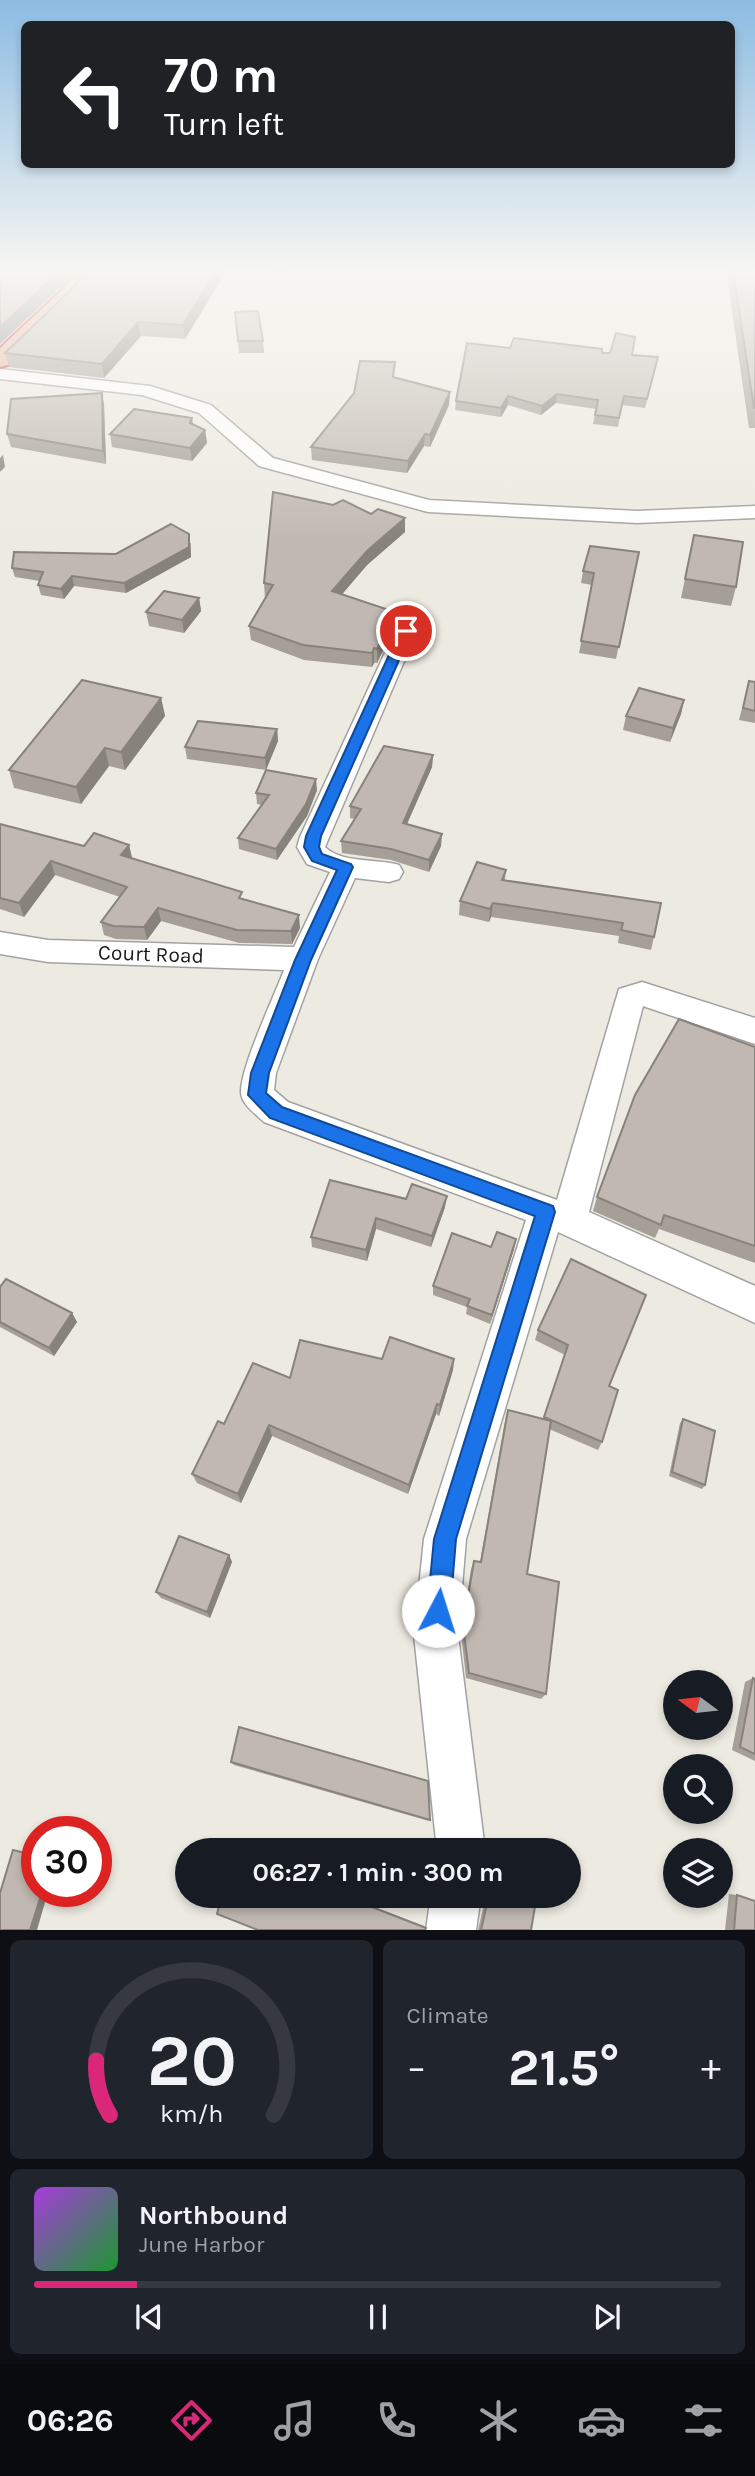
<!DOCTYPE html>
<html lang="en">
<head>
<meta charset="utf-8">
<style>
  :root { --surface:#171b24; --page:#20242c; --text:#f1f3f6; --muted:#9ea1a6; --line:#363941; --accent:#db2777 }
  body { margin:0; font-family:Karla,sans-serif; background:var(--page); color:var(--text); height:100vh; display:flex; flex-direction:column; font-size:26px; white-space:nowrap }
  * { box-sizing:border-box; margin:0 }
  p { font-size:23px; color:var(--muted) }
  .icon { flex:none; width:38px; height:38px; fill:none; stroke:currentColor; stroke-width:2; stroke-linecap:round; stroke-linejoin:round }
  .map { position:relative; height:1930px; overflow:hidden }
  .side { display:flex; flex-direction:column; gap:10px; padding:10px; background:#0d0f14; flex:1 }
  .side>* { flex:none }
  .banner { position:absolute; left:21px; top:21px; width:714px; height:147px; border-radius:10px; box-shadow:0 4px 10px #0003; background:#202124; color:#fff; overflow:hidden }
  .needle { width:46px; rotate:285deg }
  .controls { position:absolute; left:663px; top:1670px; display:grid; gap:14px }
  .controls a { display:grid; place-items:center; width:70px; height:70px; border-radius:50%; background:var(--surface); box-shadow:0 4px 10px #0003; font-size:35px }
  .speed { position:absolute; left:21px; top:1816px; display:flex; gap:14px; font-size:35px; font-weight:700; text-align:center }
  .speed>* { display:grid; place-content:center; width:91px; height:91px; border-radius:50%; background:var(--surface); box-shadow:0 4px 10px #0003; line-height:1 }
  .speed .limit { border:10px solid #d22; background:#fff; color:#111 }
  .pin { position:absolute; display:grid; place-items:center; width:60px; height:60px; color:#fff; margin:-30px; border:4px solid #fff; border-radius:50%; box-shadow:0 2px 7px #0007 }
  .me { position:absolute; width:77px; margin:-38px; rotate:5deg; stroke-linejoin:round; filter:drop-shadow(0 0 5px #0008) }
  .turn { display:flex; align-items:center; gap:24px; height:147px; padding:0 28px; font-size:32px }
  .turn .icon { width:91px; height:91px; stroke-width:2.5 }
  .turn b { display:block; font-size:49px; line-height:60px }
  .big { font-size:52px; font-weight:700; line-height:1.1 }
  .side .tile { flex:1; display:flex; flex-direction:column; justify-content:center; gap:10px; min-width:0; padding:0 24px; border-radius:10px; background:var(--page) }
  .side .dial { align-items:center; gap:0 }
  .dial svg { height:182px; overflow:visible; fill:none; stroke:var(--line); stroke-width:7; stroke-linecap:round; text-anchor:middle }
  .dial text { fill:var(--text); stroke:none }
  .song { display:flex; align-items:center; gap:21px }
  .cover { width:84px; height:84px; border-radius:10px; background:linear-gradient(135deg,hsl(280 70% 55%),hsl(130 70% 35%)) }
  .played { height:7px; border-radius:4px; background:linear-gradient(90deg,var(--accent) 15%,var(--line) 15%) }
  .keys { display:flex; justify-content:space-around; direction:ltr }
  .heat { display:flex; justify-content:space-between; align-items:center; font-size:38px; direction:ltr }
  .side .tiles { flex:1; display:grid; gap:10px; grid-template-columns:1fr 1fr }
  .tile:last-child { grid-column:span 2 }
  .trip { position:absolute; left:175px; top:1838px; width:406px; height:70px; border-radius:35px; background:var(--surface); box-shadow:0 4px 10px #0003; font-weight:700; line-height:70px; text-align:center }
  .menu { display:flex; height:112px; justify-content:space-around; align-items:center; background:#090b0e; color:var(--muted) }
  .menu .icon { width:49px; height:49px }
  .menu .active { color:var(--accent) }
  .menu b { font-size:32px; color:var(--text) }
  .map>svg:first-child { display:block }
</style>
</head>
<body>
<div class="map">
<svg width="755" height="1930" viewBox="0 0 755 1930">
  <rect width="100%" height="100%" fill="#edeae1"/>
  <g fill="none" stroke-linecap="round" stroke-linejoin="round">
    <defs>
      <g id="minor">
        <polygon points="0,369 150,386 211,405 273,458 429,500 637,511 755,506 755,518 637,523 428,512 259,466 199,413 142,395 0,379"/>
        <path d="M406,624l8,2 3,5 -92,216c17,17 52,11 74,18l4,7 -4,7 -10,3 -34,-4 -37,81 -42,114 -2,17 14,12 269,98 62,-211 23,-7 113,36v26l-112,-38 -54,206 166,74v37l-197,-91 -92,307 -8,96 27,215h-48l-23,-215 10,-96 102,-319 -262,-98c-8,-8 -22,-17 -23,-29 -1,-25 33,-96 43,-123l-236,-8 -48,-8v-22l48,8 246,7 36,-75 -23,-8 -10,-17 3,-10 95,-206 3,-5z"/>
        <polygon points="431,1895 481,1895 476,1930 426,1930"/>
      </g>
      <polygon id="trunk" points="78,270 99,270 74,300 8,365 0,367 0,348 60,292"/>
    </defs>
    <use href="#minor" stroke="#a2a2a2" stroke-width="3"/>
    <use href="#trunk" stroke="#d02851" stroke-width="4"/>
    <use href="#minor" fill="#fff" fill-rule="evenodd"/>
    <use href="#trunk" fill="#eeb196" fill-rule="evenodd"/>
  </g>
  <g fill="#a69f98">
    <polygon points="88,270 227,270 185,339 141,336 104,378 9,367 5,353 73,288"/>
    <polygon points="233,270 292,270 290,273"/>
    <polygon points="729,270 755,270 755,428 749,428 727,277"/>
    <polygon points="235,312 263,341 264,353 239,353"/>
    <polygon points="510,348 632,355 658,357 645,408 622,405 618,427 593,424 596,409 556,403 541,415 508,405 501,417 455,410 456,401"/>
    <polygon points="394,377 450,392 449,405 430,447 424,446 407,473 312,460 311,447"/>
    <polygon points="102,393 104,405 106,464 11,447 7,434"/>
    <polygon points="192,418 193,424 205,430 207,443 192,461 112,447 110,434"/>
    <polygon points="371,514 405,518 405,532 367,565 342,594 395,612 395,626 377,663 374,663 372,667 304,660 251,640 249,626 265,598 264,583"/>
    <polygon points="694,535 736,587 731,606 681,598"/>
    <polygon points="191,543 191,557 126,593 74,586 64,599 41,595 38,585 40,581 15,577 12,568"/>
    <polygon points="639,552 616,659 579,653 592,585 581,583 583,571"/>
    <polygon points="199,598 201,611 184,633 149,626 146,612"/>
    <polygon points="749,681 755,682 755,723 739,720"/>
    <polygon points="161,698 165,716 125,770 109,766 81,804 14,788 9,770"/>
    <polygon points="684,700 681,714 670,742 623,730 626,716"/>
    <polygon points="277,729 278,741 266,770 187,759 185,747"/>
    <polygon points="433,755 432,767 407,824 441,846 429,872 391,860 342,853 341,841 355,819 350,818 350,806"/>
    <polygon points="317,790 307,816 277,860 239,849 238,838 262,805 257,804 256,793"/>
    <polygon points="0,824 84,846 129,845 132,858 243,899 300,928 292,944 239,943 161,921 147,940 116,939 104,935 101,922 120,897 55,875 24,917 0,909"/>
    <polygon points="506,870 505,880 661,903 654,937 651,950 618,943 619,936 491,917 489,922 459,915 460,901"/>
    <polygon points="755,1047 755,1263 659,1229 655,1238 593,1211 597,1197"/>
    <polygon points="330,1180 445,1207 431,1247 376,1229 367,1261 312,1247 311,1237"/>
    <polygon points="491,1247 514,1249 490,1324 466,1314 467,1307 433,1295 433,1286"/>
    <polygon points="571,1259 609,1386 602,1442 598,1450 549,1429 527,1574 546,1694 541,1699 466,1678 461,1633 471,1569 474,1561 480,1562 505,1421 508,1410 543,1419 565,1355 535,1340 538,1330"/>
    <polygon points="0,1287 72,1313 77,1322 54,1356 0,1327"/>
    <polygon points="382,1359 454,1359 453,1370 439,1416 436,1414 408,1494 272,1436 241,1503 197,1483 192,1474 224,1424 290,1378"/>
    <polygon points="683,1419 705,1485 702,1489 669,1476 680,1423"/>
    <polygon points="229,1555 232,1562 210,1618 161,1598 156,1592"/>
    <polygon points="753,1678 755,1679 755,1761 732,1750 745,1682"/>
    <polygon points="231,1762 430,1820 429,1821 234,1765"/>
    <polygon points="729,1894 737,1895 755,1930 725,1930"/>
    <polygon points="486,1895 537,1895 531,1930 478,1930"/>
  </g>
  <g fill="#87827c">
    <polygon points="61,270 76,270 58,290 0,344 0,327"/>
    <polygon points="217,270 227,270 185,339 183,325"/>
    <polygon points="138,322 141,336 104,378 102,364"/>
    <polygon points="450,392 449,405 430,447 430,435"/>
    <polygon points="102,393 104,405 106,464 103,451"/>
    <polygon points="557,394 556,403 541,415 542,406"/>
    <polygon points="508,396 508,405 501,417 501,408"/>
    <polygon points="205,430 207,443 192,461 190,448"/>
    <polygon points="425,434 424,446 407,473 408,461"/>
    <polygon points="3,455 5,467 0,472 0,458"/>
    <polygon points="405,518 405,532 367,565 333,605 332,591 367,551"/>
    <polygon points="189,534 191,557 126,593 124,583"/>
    <polygon points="72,576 74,586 64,599 61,589"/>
    <polygon points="199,598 201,611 184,633 182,620"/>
    <polygon points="395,612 395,626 377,663 377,649"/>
    <polygon points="374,648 374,663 372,667 372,653"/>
    <polygon points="161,698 165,716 125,770 121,752"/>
    <polygon points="684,700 681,714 670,742 673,728"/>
    <polygon points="277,729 278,741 266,770 265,758"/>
    <polygon points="105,748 109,766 81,804 76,787"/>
    <polygon points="433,755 432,767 402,835 403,823"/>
    <polygon points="316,779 317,790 307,816 277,860 276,849"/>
    <polygon points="442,834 441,846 429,872 429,860"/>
    <polygon points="129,845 132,858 121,855"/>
    <polygon points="51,861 55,875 24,917 19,903"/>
    <polygon points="493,903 491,917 489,922 490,909"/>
    <polygon points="158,908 161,921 147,940 144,927"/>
    <polygon points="299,915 300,928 292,944 291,931"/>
    <polygon points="447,1196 445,1207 431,1247 432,1236"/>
    <polygon points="376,1218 376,1229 367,1261 366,1250"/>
    <polygon points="516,1239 514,1249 490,1324 492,1315"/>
    <polygon points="72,1313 77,1322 54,1356 49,1348"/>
    <polygon points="454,1359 453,1370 439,1416 440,1405"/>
    <polygon points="437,1404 436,1414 408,1494 409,1485"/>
    <polygon points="269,1425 272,1436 241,1503 238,1494"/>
    <polygon points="229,1555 232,1562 210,1618 207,1612"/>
    <polygon points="42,1892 48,1892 37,1930 30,1930"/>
    <polygon points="341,1895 343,1895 424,1926 426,1928"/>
  </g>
  <g fill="#c1b9b1" stroke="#87827c" stroke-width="2">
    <polygon points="0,270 61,270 0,327"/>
    <polygon points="88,270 217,270 183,325 138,322 102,364 5,353 73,288"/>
    <polygon points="733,270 755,270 755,408 754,408"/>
    <polygon points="258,311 263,341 238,341 235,312"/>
    <polygon points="616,333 635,337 632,355 658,357 647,399 624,396 619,418 595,415 598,400 557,394 542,406 508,396 501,408 456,401 467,343 510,348 514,338 602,349 602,353 610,353"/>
    <polygon points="360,361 395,362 393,377 450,392 430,435 425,434 408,461 311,447 354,393"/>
    <polygon points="102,393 103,451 7,434 11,399"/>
    <polygon points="134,409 192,418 190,423 205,430 190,448 110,434"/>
    <polygon points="273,492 333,505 343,500 371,514 378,509 405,518 367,551 332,591 395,612 377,649 374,648 372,653 303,645 249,626 273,585 264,583"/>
    <polygon points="171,524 189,534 189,547 124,583 72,576 61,589 38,585 43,572 12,568 14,552 116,554"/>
    <polygon points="694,535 743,542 736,587 685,579"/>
    <polygon points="590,546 639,552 619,647 581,641 594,573 583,571"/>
    <polygon points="164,591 199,598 182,620 146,612"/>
    <polygon points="82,680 161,698 121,752 105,748 76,787 9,770"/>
    <polygon points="749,681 755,682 755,711 743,708"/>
    <polygon points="639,688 684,700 673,728 626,716"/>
    <polygon points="198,721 277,729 265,758 185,747"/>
    <polygon points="384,746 433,755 403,823 442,834 429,860 391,849 341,841 361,809 350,806"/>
    <polygon points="266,770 316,779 306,804 276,849 238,838 269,795 256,793"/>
    <polygon points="0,824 84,846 94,833 129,845 121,855 242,892 239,898 299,915 291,931 237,930 158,908 144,927 113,926 101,922 127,887 51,861 19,903 0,898"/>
    <polygon points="477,862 506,870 502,880 661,903 654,937 621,930 623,923 493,903 490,909 460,901"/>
    <polygon points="679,1019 755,1047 755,1246 664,1215 661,1225 597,1197 635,1095"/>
    <polygon points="330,1180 406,1199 412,1184 447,1196 432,1236 376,1218 366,1250 311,1237"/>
    <polygon points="497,1232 516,1239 492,1315 467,1306 470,1299 433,1286 452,1233 491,1247"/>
    <polygon points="571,1259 646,1295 609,1386 618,1390 602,1442 544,1417 568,1345 538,1330"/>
    <polygon points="6,1279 72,1313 49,1348 0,1322 0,1287"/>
    <polygon points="390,1337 454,1359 440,1405 437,1404 409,1485 269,1425 238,1494 192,1474 218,1421 224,1424 253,1363 290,1378 300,1340 382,1359"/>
    <polygon points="508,1410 551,1421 527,1574 559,1582 546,1694 469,1673 463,1626 474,1561 481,1562"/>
    <polygon points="683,1419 715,1431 705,1485 672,1472"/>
    <polygon points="179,1536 229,1555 207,1612 156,1592"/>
    <polygon points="753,1678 755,1679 755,1754 740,1747"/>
    <polygon points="239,1727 428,1781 430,1820 231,1762"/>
    <polygon points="500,1843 516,1850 498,1850"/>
    <polygon points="13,1850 37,1856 37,1892 42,1892 30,1930 0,1930 0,1893"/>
    <polygon points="222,1895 341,1895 426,1928 425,1930 258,1930 217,1914"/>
    <polygon points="489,1895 537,1895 531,1930 481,1930"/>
    <polygon points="737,1895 755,1901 755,1930 734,1930"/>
  </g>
  <linearGradient id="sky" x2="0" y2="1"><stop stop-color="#8cbce2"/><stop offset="0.5" stop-color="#f7f6f2"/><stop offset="1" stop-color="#f7f6f2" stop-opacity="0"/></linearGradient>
  <rect width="755" height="540" fill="url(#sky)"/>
  <polygon fill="#1a73e8" stroke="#114b97" stroke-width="2" points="406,627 412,631 321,836 319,847 322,854 351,864 353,867 311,960 269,1073 266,1093 282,1107 553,1206 555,1212 456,1539 450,1611 446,1619 438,1623 430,1619 427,1611 434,1539 535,1216 270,1118 248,1095 251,1073 295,960 337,870 312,861 304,847 306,836 400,631"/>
  <g text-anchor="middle" stroke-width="5" stroke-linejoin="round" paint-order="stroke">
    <g font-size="21" fill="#1b1b1b" stroke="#fff">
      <text transform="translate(151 954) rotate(2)" y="7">Court Road</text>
    </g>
  </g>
</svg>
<div class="controls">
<a><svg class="needle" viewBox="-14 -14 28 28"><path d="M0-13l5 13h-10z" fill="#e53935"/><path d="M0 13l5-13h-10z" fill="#9ea1a6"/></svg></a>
<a><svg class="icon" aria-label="search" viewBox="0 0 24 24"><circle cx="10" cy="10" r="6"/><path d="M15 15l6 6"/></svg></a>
<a><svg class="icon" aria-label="layers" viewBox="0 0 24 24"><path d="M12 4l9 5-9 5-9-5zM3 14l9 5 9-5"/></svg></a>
</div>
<div class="speed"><div class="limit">30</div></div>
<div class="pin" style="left:406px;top:631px;background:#d93025"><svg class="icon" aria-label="arrive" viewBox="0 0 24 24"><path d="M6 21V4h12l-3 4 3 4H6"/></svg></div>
<svg class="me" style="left:438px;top:1611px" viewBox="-20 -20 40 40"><circle r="19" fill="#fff"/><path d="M0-13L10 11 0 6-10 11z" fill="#1a73e8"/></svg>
<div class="trip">06:27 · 1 min · 300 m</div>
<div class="banner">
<div class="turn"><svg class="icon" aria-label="left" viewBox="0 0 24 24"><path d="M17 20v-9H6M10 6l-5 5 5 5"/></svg><div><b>70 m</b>Turn left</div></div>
</div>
</div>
<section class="side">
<div class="tiles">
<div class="tile dial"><svg viewBox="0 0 100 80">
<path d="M14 69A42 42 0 1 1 86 69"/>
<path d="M14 69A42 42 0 0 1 8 45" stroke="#db2777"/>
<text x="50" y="56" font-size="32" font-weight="700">20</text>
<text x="50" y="72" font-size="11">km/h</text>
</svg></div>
<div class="tile"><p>Climate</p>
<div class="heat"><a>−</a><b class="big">21.5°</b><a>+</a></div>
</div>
<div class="tile">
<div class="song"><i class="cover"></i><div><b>Northbound</b><p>June Harbor</p></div></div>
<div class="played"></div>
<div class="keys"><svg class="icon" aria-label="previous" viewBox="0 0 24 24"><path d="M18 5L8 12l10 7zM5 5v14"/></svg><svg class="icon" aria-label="pause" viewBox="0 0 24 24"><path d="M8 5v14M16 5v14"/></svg><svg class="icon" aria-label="next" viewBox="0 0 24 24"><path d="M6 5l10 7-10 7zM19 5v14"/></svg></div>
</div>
</div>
</section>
<nav class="menu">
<b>06:26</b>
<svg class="icon active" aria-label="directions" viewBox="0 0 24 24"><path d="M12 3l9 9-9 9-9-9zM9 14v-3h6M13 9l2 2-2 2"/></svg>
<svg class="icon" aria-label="music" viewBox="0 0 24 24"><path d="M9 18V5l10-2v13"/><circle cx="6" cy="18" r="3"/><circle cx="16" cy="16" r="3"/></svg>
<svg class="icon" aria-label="phone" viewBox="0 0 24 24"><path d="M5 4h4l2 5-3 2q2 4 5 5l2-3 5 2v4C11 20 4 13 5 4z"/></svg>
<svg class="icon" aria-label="climate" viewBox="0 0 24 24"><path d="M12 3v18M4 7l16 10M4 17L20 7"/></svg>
<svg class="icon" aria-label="car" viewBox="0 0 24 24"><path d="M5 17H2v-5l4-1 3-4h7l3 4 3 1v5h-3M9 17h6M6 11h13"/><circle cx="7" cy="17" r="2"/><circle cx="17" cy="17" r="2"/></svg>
<svg class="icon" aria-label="filters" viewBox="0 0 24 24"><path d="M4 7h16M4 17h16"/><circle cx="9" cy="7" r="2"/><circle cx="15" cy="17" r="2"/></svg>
</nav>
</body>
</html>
